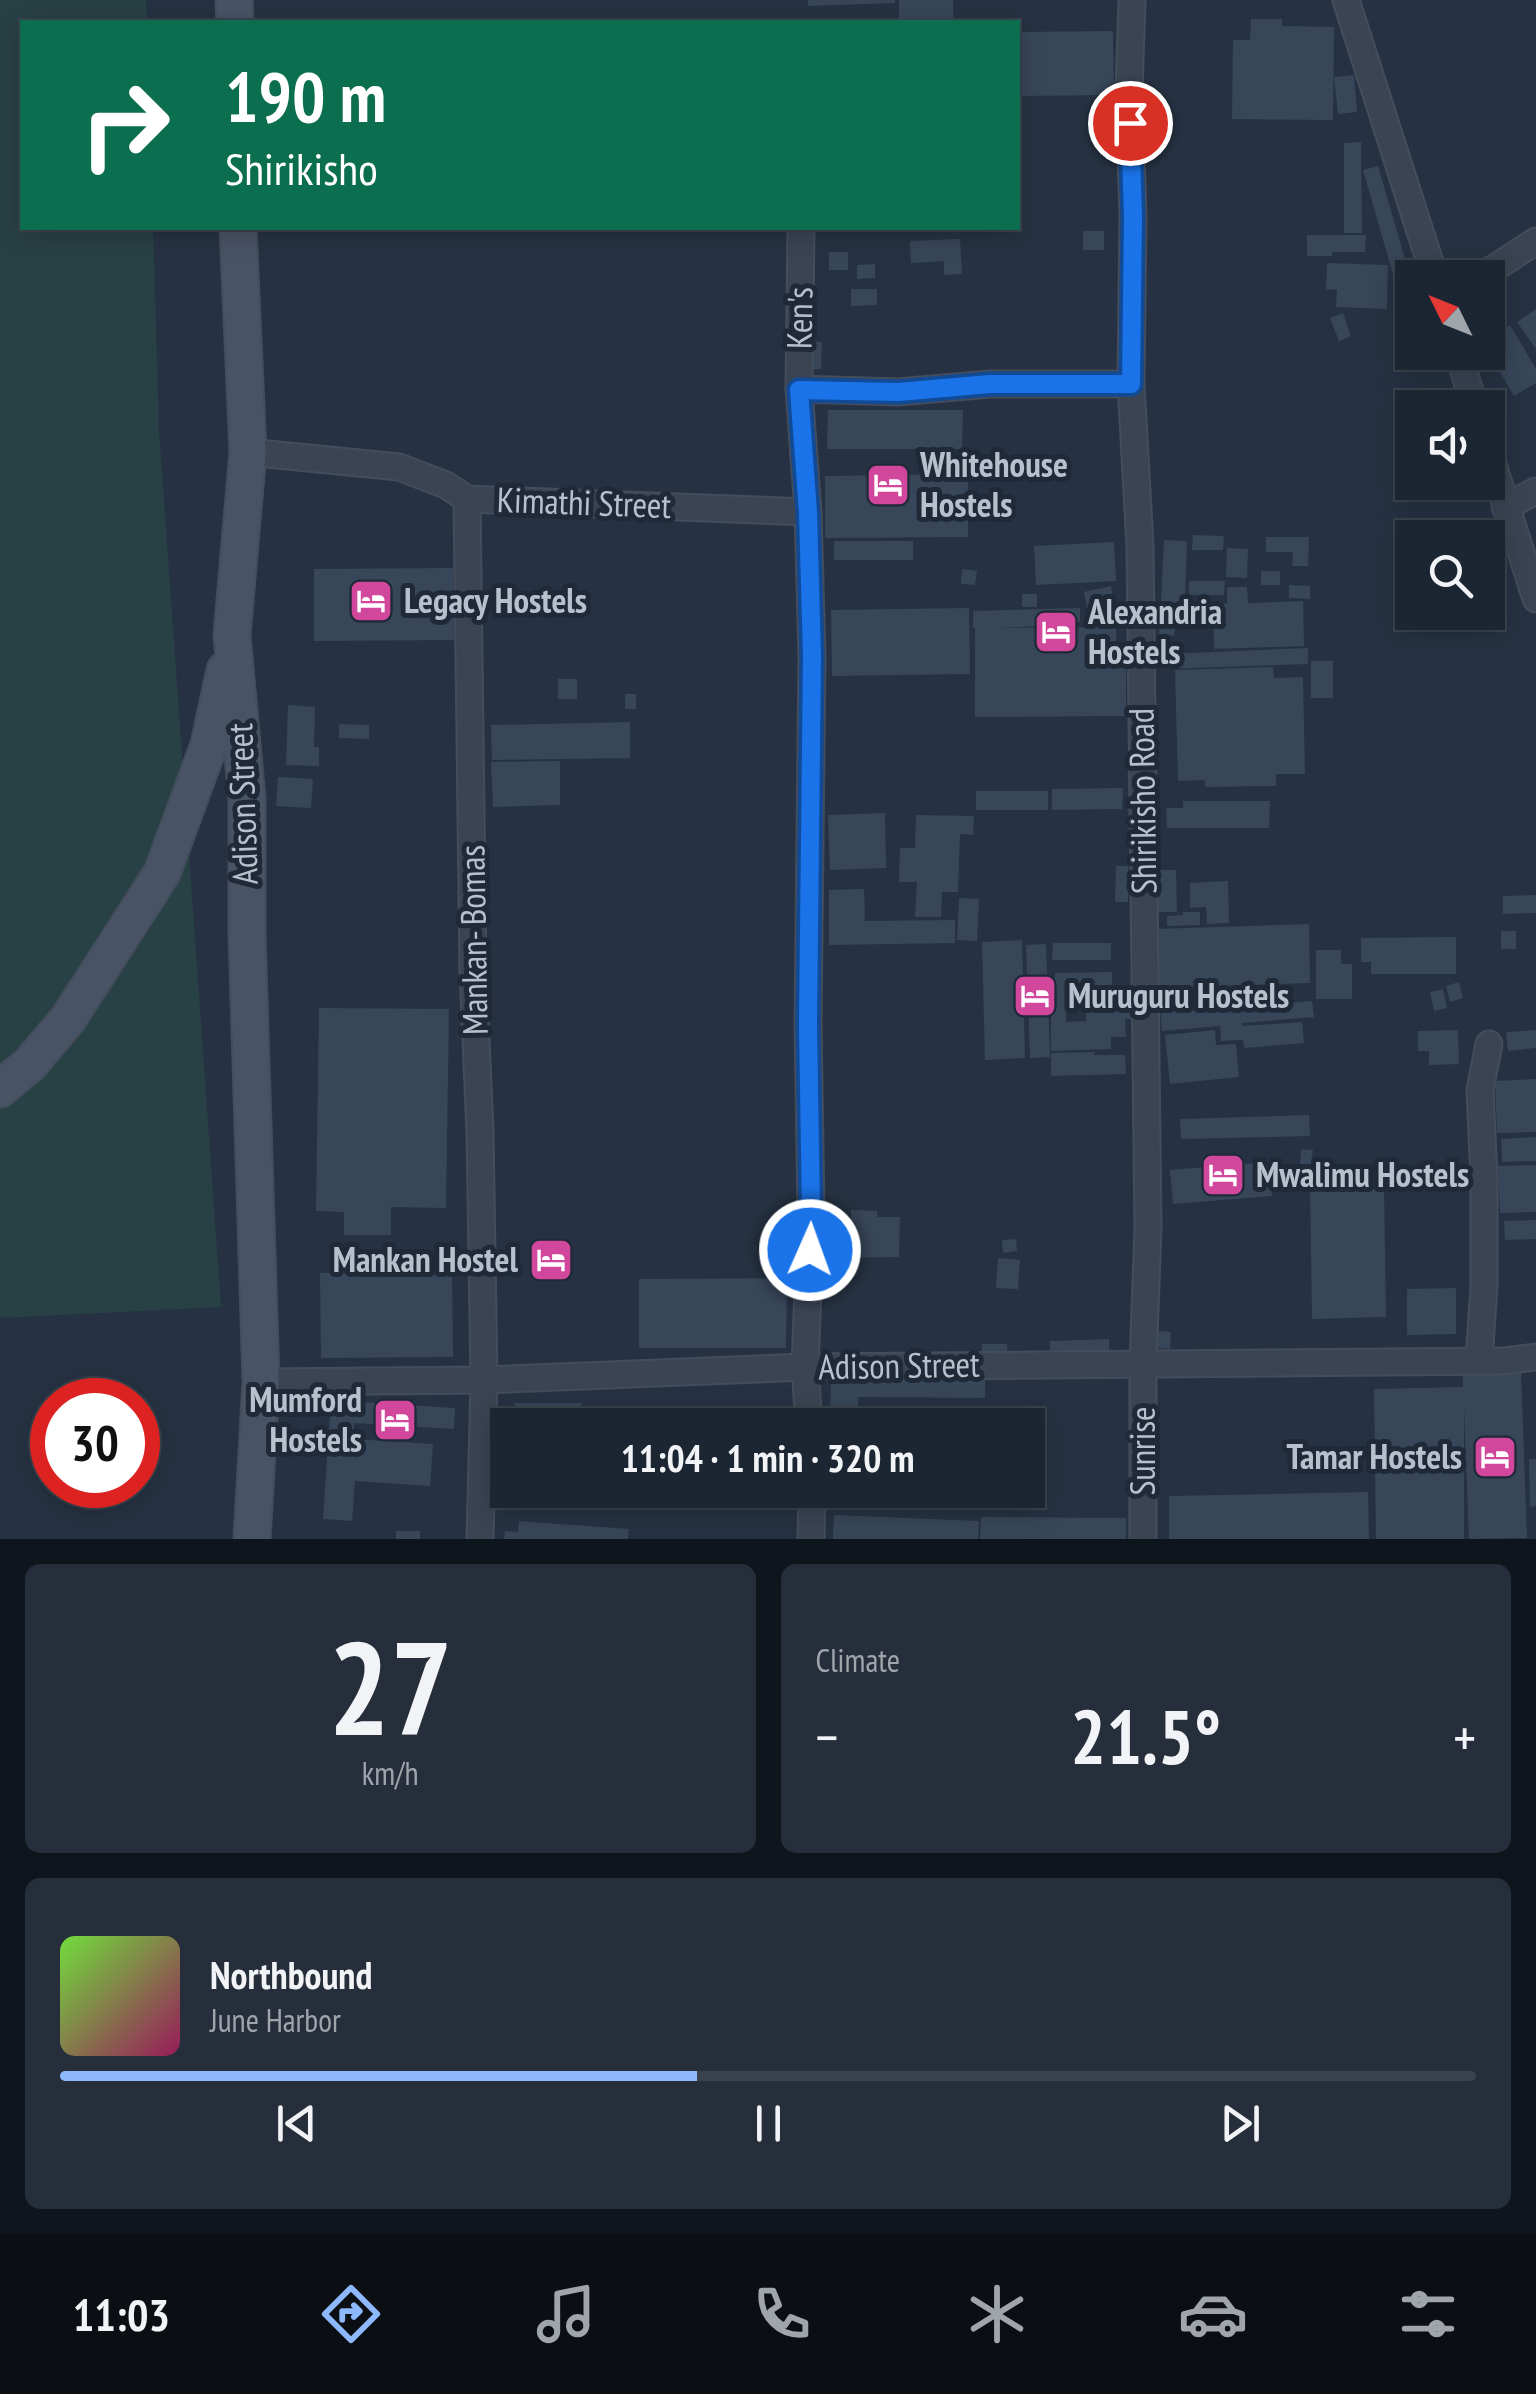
<!DOCTYPE html>
<html lang="en">
<head>
<meta charset="utf-8">
<style>
  :root { --surface:#1c2632; --page:#252e3a; --text:#f1f3f6; --muted:#a0a5ac; --line:#3a434d; --accent:#8db8fc }
  body { margin:0; font-family:"PT Sans Narrow",sans-serif; background:var(--page); color:var(--text); height:100vh; display:flex; flex-direction:column; font-size:38px; white-space:nowrap }
  * { box-sizing:border-box; margin:0 }
  p { font-size:32px; color:var(--muted) }
  .icon { flex:none; width:55px; height:55px; fill:none; stroke:currentColor; stroke-width:2; stroke-linecap:round; stroke-linejoin:round }
  .map { position:relative; height:1539px; overflow:hidden }
  .sheet { display:flex; flex-direction:column; gap:25px; padding:25px; background:#0f151c; flex:1 }
  .sheet>* { flex:none }
  .top-card { position:absolute; left:20px; top:20px; width:1000px; height:210px; border-radius:0px; box-shadow:0 5px 25px #0003,0 0 0 2px var(--line); background:#0b6e4f; color:#fff; overflow:hidden }
  .needle { width:65px; rotate:313deg }
  .tools { position:absolute; left:1395px; top:260px; display:grid; gap:20px }
  .tools a { display:grid; place-items:center; width:110px; height:110px; border-radius:0px; background:var(--surface); box-shadow:0 5px 25px #0003,0 0 0 2px var(--line); font-size:50px }
  .speed { position:absolute; left:30px; top:1378px; display:flex; gap:20px; font-size:50px; font-weight:700; text-align:center }
  .speed>* { display:grid; place-content:center; width:130px; height:130px; border-radius:50%; background:var(--surface); box-shadow:0 5px 25px #0003,0 0 0 2px var(--line); line-height:1 }
  .speed .limit { border:15px solid #d22; background:#fff; color:#111 }
  .pin { position:absolute; display:grid; place-items:center; width:85px; height:85px; color:#fff; margin:-42px; border:5px solid #fff; border-radius:50%; box-shadow:0 2px 10px #0007 }
  .me { position:absolute; width:110px; margin:-55px; rotate:2deg; stroke-linejoin:round; filter:drop-shadow(0 0 8px #0008) }
  .turn { display:flex; align-items:center; gap:35px; height:210px; padding:0 40px; font-size:45px }
  .turn .icon { width:130px; height:130px; stroke-width:2.5 }
  .turn b { display:block; font-size:70px; line-height:85px }
  .big { font-size:75px; font-weight:700; line-height:1.1 }
  .sheet .tile { flex:1; display:flex; flex-direction:column; justify-content:center; gap:15px; min-width:0; padding:0 35px; border-radius:15px; background:var(--page) }
  .sheet .dial { align-items:center; gap:0 }
  .dial b { font-size:130px; line-height:1 }
  .song { display:flex; align-items:center; gap:30px }
  .cover { width:120px; height:120px; border-radius:15px; background:linear-gradient(135deg,hsl(100 70% 55%),hsl(330 70% 35%)) }
  .played { height:10px; border-radius:5px; background:linear-gradient(90deg,var(--accent) 45%,var(--line) 45%) }
  .keys { display:flex; justify-content:space-around; direction:ltr }
  .heat { display:flex; justify-content:space-between; align-items:center; font-size:55px; direction:ltr }
  .sheet .tiles { flex:1; display:grid; gap:25px; grid-template-columns:1fr 1fr }
  .tile:last-child { grid-column:span 2 }
  .trip { position:absolute; left:490px; top:1408px; width:555px; height:100px; border-radius:0px; background:var(--surface); box-shadow:0 5px 25px #0003,0 0 0 2px var(--line); font-weight:700; line-height:100px; text-align:center }
  .tab-bar { display:flex; height:160px; justify-content:space-around; align-items:center; background:#0b0f14; color:var(--muted) }
  .tab-bar .icon { width:70px; height:70px }
  .tab-bar .on { color:var(--accent) }
  .tab-bar b { font-size:45px; color:var(--text) }
  .map>svg:first-child { display:block }
</style>
</head>
<body>
<div class="map">
<svg width="1536" height="1539" viewBox="0 0 1536 1539">
  <rect width="100%" height="100%" fill="#263243"/>
  <polygon fill="#284144" points="0,0 146,0 147,22 22,22 22,228 153,228 159,430 221,1307 0,1318"/>
  <g fill="#374659" fill-rule="evenodd">
    <polygon points="808,0 895,0 895,3 808,6"/>
    <rect x="899" y="0" width="54" height="22"/>
    <polygon points="1251,19 1282,19 1282,26 1334,27 1333,120 1232,119 1233,40 1250,40"/>
    <polygon points="1113,31 1114,95 1018,96 1018,32"/>
    <polygon points="1354,75 1357,112 1338,114 1334,77"/>
    <polygon points="1361,142 1362,233 1344,233 1344,143"/>
    <polygon points="1378,166 1412,283 1412,303 1402,306 1363,170"/>
    <rect x="1083" y="231" width="21" height="19"/>
    <polygon points="1307,235 1366,235 1365,252 1332,252 1332,256 1307,256"/>
    <polygon points="960,239 962,274 944,275 944,261 911,263 910,241"/>
    <rect x="829" y="252" width="19" height="18"/>
    <polygon points="1327,263 1388,265 1387,309 1336,307 1337,290 1326,289"/>
    <polygon points="875,264 875,278 857,279 857,265"/>
    <polygon points="851,289 877,289 877,305 851,306"/>
    <polygon points="1536,309 1536,349 1517,322"/>
    <polygon points="1343,313 1351,336 1339,341 1330,318"/>
    <polygon points="1510,325 1536,369 1536,383 1514,396 1488,352 1488,339"/>
    <polygon points="809,341 822,342 821,369 808,369"/>
    <polygon points="828,410 963,410 962,449 827,449"/>
    <polygon points="968,474 968,537 825,538 825,476"/>
    <polygon points="1193,535 1224,536 1223,550 1192,550"/>
    <polygon points="1266,537 1309,537 1308,566 1292,566 1293,552 1266,552"/>
    <polygon points="1164,540 1187,541 1185,604 1161,603"/>
    <rect x="834" y="541" width="79" height="19"/>
    <polygon points="1114,542 1116,581 1036,585 1034,546"/>
    <polygon points="1227,548 1248,549 1247,578 1226,577"/>
    <polygon points="453,568 454,640 314,641 314,569"/>
    <polygon points="962,569 977,571 975,585 961,584"/>
    <rect x="1261" y="571" width="19" height="14"/>
    <polygon points="1189,581 1225,581 1224,595 1189,595"/>
    <polygon points="1289,585 1310,586 1310,599 1289,598"/>
    <polygon points="1111,586 1114,603 1087,608 1084,592"/>
    <polygon points="1227,587 1247,587 1248,603 1303,601 1304,646 1214,649 1213,604 1227,604"/>
    <rect x="1022" y="594" width="15" height="13"/>
    <polygon points="1162,604 1177,606 1174,636 1159,634"/>
    <polygon points="1114,605 1117,620 1099,623 1097,608"/>
    <polygon points="969,608 970,674 832,676 831,610"/>
    <polygon points="1080,608 1080,622 1060,622 1060,625 999,628 1116,627 1117,668 1126,668 1126,716 975,717 975,628 973,628 973,611"/>
    <polygon points="1178,611 1188,612 1186,623 1176,621"/>
    <polygon points="1308,648 1308,664 1164,669 1164,654"/>
    <rect x="1311" y="661" width="22" height="37"/>
    <polygon points="1273,667 1274,678 1303,677 1305,774 1276,774 1276,786 1205,787 1205,780 1178,781 1175,670"/>
    <rect x="558" y="679" width="19" height="20"/>
    <rect x="625" y="694" width="11" height="15"/>
    <polygon points="288,705 315,707 314,747 319,747 319,766 286,765"/>
    <polygon points="630,722 630,758 492,760 491,725"/>
    <polygon points="339,724 369,725 369,739 339,738"/>
    <polygon points="560,761 560,805 493,807 491,762"/>
    <polygon points="278,777 313,779 311,808 276,806"/>
    <polygon points="1123,788 1122,809 1052,810 1052,789"/>
    <rect x="976" y="791" width="72" height="19"/>
    <polygon points="1183,801 1270,801 1269,828 1167,828 1166,808 1183,808"/>
    <polygon points="885,813 886,868 830,870 828,815"/>
    <polygon points="916,815 974,816 973,835 960,834 958,892 942,892 941,917 915,917 917,882 899,882 900,848 915,848"/>
    <polygon points="1116,866 1128,866 1128,902 1115,902"/>
    <polygon points="1148,870 1176,870 1177,912 1149,912"/>
    <polygon points="1228,881 1229,923 1207,924 1206,907 1190,908 1190,883"/>
    <polygon points="864,889 865,921 955,920 955,943 829,945 829,890"/>
    <polygon points="1536,895 1536,913 1503,914 1503,896"/>
    <polygon points="959,898 979,899 977,941 957,940"/>
    <polygon points="1183,912 1200,912 1200,925 1167,926 1167,916 1183,915"/>
    <polygon points="1309,924 1310,983 1156,988 1155,929"/>
    <rect x="1501" y="931" width="15" height="18"/>
    <polygon points="1456,937 1456,974 1371,974 1371,962 1361,962 1361,938"/>
    <polygon points="1022,940 1025,1058 985,1060 982,942"/>
    <polygon points="1053,943 1111,943 1111,960 1052,960"/>
    <polygon points="1046,944 1050,1057 1030,1058 1026,945"/>
    <polygon points="1316,950 1341,950 1341,964 1352,964 1352,999 1316,999"/>
    <path d="M1112,972v14h20v33h-7l1,18h-15v12l-60,2v-51h4v-27zM1066,999h20v22l-20,1z"/>
    <polygon points="1459,982 1463,998 1450,1002 1446,986"/>
    <polygon points="1443,989 1447,1008 1434,1011 1430,992"/>
    <polygon points="1241,1001 1241,1007 1312,1001 1314,1017 1242,1023 1242,1026 1302,1022 1304,1043 1244,1048 1243,1040 1221,1041 1220,1026 1162,1031 1160,1007"/>
    <polygon points="319,1008 449,1009 446,1208 391,1207 391,1235 344,1235 344,1212 316,1211"/>
    <polygon points="1215,1030 1216,1045 1236,1044 1239,1077 1170,1084 1165,1035"/>
    <polygon points="1458,1030 1459,1064 1429,1065 1429,1051 1418,1051 1418,1031"/>
    <polygon points="1536,1030 1536,1048 1508,1051 1506,1032"/>
    <polygon points="1095,1052 1094,1055 1125,1055 1126,1074 1051,1076 1051,1053"/>
    <polygon points="1536,1079 1536,1132 1497,1133 1495,1081"/>
    <polygon points="1309,1115 1310,1136 1181,1139 1180,1119"/>
    <polygon points="1536,1137 1536,1161 1502,1162 1501,1139"/>
    <polygon points="1301,1149 1313,1150 1310,1169 1300,1168"/>
    <polygon points="1269,1162 1272,1196 1173,1204 1170,1170"/>
    <polygon points="1536,1165 1536,1212 1500,1213 1498,1166"/>
    <polygon points="1384,1184 1386,1317 1312,1319 1310,1186"/>
    <polygon points="851,1210 877,1211 877,1217 900,1217 899,1257 844,1258 843,1241 832,1240 833,1222 851,1222"/>
    <polygon points="1536,1220 1536,1239 1505,1240 1504,1221"/>
    <polygon points="1016,1239 1017,1251 1003,1253 1002,1240"/>
    <polygon points="998,1258 1020,1260 1018,1289 996,1288"/>
    <polygon points="452,1271 453,1357 321,1358 320,1273"/>
    <polygon points="787,1278 786,1348 639,1348 639,1279"/>
    <polygon points="1456,1288 1456,1334 1407,1335 1407,1289"/>
    <polygon points="1158,1331 1171,1332 1170,1349 1157,1348"/>
    <polygon points="1109,1339 1109,1356 1050,1358 1050,1341"/>
    <polygon points="982,1344 1007,1344 1007,1357 982,1358"/>
    <polygon points="1521,1372 1527,1538 1469,1539 1464,1407 1464,1539 1376,1539 1374,1389 1463,1387 1463,1376"/>
    <polygon points="831,1376 985,1376 985,1398 858,1397 858,1425 830,1425"/>
    <polygon points="331,1400 455,1408 454,1429 354,1423 353,1439 433,1444 430,1486 355,1481 352,1521 323,1519"/>
    <polygon points="515,1403 581,1403 581,1425 514,1425"/>
    <polygon points="1529,1459 1536,1459 1536,1506 1530,1507"/>
    <polygon points="1368,1492 1369,1539 1169,1539 1169,1496"/>
    <polygon points="834,1515 979,1521 978,1539 833,1539"/>
    <polygon points="981,1517 1126,1518 1126,1539 980,1539"/>
    <polygon points="519,1521 629,1529 628,1539 504,1539 505,1531 518,1532"/>
    <rect x="396" y="1531" width="24" height="8"/>
  </g>
  <g fill="none" stroke-linecap="round" stroke-linejoin="round">
    <defs>
      <g id="street">
        <polyline points="1132,0 1129,92 1133,216 1131,384 1140,546 1148,1229 1143,1363 1143,1539"/>
        <polyline points="1346,0 1435,278"/>
        <polyline points="801,228 799,389 808,512 812,656 808,1024 811,1211 805,1367 809,1425"/>
        <polyline points="1479,278 1536,241"/>
        <polyline points="1458,352 1475,408"/>
        <polyline points="799,389 898,392 990,384 1131,384"/>
        <polyline points="1488,449 1536,599"/>
        <polyline points="248,452 399,467 446,485 467,499 808,512"/>
        <polyline points="467,499 473,972 480,1131 484,1380 480,1539"/>
        <polyline points="1505,507 1536,491"/>
        <polyline points="1479,1360 1484,1287 1484,1179 1480,1090 1489,1044"/>
        <polyline points="261,1382 484,1380 805,1367 1504,1361 1536,1357"/>
        <polyline points="811,1539 812,1490"/>
      </g>
      <g id="secondary">
        <polyline points="234,0 235,22"/>
        <polyline points="238,228 248,452 232,635 247,799 247,935 261,1382 252,1539"/>
        <polyline points="0,1089 30,1064 68,1019 162,873 209,745 225,670"/>
      </g>
    </defs>
    <use href="#street" stroke="#444d5c" stroke-width="29"/>
    <use href="#secondary" stroke="#444d5c" stroke-width="39"/>
    <use href="#street" stroke="#3a4453" stroke-width="25"/>
    <use href="#secondary" stroke="#485366" stroke-width="35"/>
  </g>
  <g fill="none" stroke-linecap="round" stroke-linejoin="round">
    <defs>
      <polyline id="route" points="810,1250 811,1212 808,1024 812,656 808,512 799,390 898,392 990,384 1131,384 1133,216 1130,123"/>
    </defs>
    <use href="#route" stroke="#114b97" stroke-width="25"/>
    <use href="#route" stroke="#1a73e8" stroke-width="18"/>
  </g>
  <defs>
    <symbol id="hotel-square" viewBox="-11 -11 22 22"><rect x="-9" y="-9" width="18" height="18" rx="4" fill="#d1479c" stroke="#1f2938"/><path d="M-6-4.5h1.5V1H6V5H4.5V3h-9V5H-6ZM-4 0a1.8 1.8 0 1 1 3.6 0ZM.5 0V-2.5h3Q6-2.5 6 0Z" fill="#fff"/></symbol>
  </defs>
  <g fill-rule="evenodd">
    <use href="#hotel-square" x="863" y="460" width="50" height="50"/>
    <use href="#hotel-square" x="346" y="576" width="50" height="50"/>
    <use href="#hotel-square" x="1031" y="607" width="50" height="50"/>
    <use href="#hotel-square" x="1010" y="971" width="50" height="50"/>
    <use href="#hotel-square" x="1198" y="1150" width="50" height="50"/>
    <use href="#hotel-square" x="526" y="1235" width="50" height="50"/>
    <use href="#hotel-square" x="370" y="1395" width="50" height="50"/>
    <use href="#hotel-square" x="1470" y="1432" width="50" height="50"/>
  </g>
  <g text-anchor="middle" stroke-width="10" stroke-linejoin="round" paint-order="stroke">
    <g font-size="35" fill="#b7c0cc" stroke="#1f2938">
      <text transform="translate(800 318) rotate(-89)" y="12">Ken's</text>
      <text transform="translate(584 503) rotate(2)" y="12">Kimathi Street</text>
      <text transform="translate(1143 801) rotate(-91)" y="12">Shirikisho Road</text>
      <text transform="translate(243 804) rotate(-92)" y="12">Adison Street</text>
      <text transform="translate(474 940) rotate(-91)" y="12">Mankan- Bomas</text>
      <text transform="translate(899 1366) rotate(-1)" y="12">Adison Street</text>
      <text transform="translate(1143 1451) rotate(-90)" y="12">Sunrise</text>
    </g>
    <g font-size="35" font-weight="bold" fill="#b7c0cc" stroke="#1f2938" text-anchor="start">
      <text x="920" y="477">Whitehouse<tspan x="920" dy="40">Hostels</tspan></text>
      <text x="404" y="613">Legacy Hostels</text>
      <text x="1088" y="624">Alexandria<tspan x="1088" dy="40">Hostels</tspan></text>
      <text x="1068" y="1008">Muruguru Hostels</text>
      <text x="1256" y="1187">Mwalimu Hostels</text>
      <text x="518" y="1272" text-anchor="end">Mankan Hostel</text>
      <text x="362" y="1412" text-anchor="end">Mumford<tspan x="362" dy="40">Hostels</tspan></text>
      <text x="1462" y="1469" text-anchor="end">Tamar Hostels</text>
    </g>
  </g>
</svg>
<div class="tools">
<a><svg class="needle" viewBox="-14 -14 28 28"><path d="M0-13l5 13h-10z" fill="#e53935"/><path d="M0 13l5-13h-10z" fill="#a0a5ac"/></svg></a>
<a><svg class="icon" aria-label="sound" viewBox="0 0 24 24"><path d="M4 9h4l5-4v14l-5-4H4zM17 9q2 3 0 6"/></svg></a>
<a><svg class="icon" aria-label="search" viewBox="0 0 24 24"><circle cx="10" cy="10" r="6"/><path d="M15 15l6 6"/></svg></a>
</div>
<div class="speed"><div class="limit">30</div></div>
<div class="pin" style="left:1130px;top:123px;background:#d93025"><svg class="icon" aria-label="arrive" viewBox="0 0 24 24"><path d="M6 21V4h12l-3 4 3 4H6"/></svg></div>
<svg class="me" style="left:810px;top:1250px" viewBox="-20 -20 40 40"><circle r="17" fill="#1a73e8" stroke="#fff" stroke-width="3"/><path d="M0-11L8 9 0 5-8 9z" fill="#fff"/></svg>
<div class="trip">11:04 · 1 min · 320 m</div>
<div class="top-card">
<div class="turn"><svg class="icon" aria-label="right" viewBox="0 0 24 24"><path d="M7 20v-9h11M14 6l5 5-5 5"/></svg><div><b>190 m</b>Shirikisho</div></div>
</div>
</div>
<section class="sheet">
<div class="tiles">
<div class="tile dial"><b>27</b><p>km/h</p></div>
<div class="tile"><p>Climate</p>
<div class="heat"><a>−</a><b class="big">21.5°</b><a>+</a></div>
</div>
<div class="tile">
<div class="song"><i class="cover"></i><div><b>Northbound</b><p>June Harbor</p></div></div>
<div class="played"></div>
<div class="keys"><svg class="icon" aria-label="previous" viewBox="0 0 24 24"><path d="M18 5L8 12l10 7zM5 5v14"/></svg><svg class="icon" aria-label="pause" viewBox="0 0 24 24"><path d="M8 5v14M16 5v14"/></svg><svg class="icon" aria-label="next" viewBox="0 0 24 24"><path d="M6 5l10 7-10 7zM19 5v14"/></svg></div>
</div>
</div>
</section>
<nav class="tab-bar">
<b>11:03</b>
<svg class="icon on" aria-label="directions" viewBox="0 0 24 24"><path d="M12 3l9 9-9 9-9-9zM9 14v-3h6M13 9l2 2-2 2"/></svg>
<svg class="icon" aria-label="music" viewBox="0 0 24 24"><path d="M9 18V5l10-2v13"/><circle cx="6" cy="18" r="3"/><circle cx="16" cy="16" r="3"/></svg>
<svg class="icon" aria-label="phone" viewBox="0 0 24 24"><path d="M5 4h4l2 5-3 2q2 4 5 5l2-3 5 2v4C11 20 4 13 5 4z"/></svg>
<svg class="icon" aria-label="climate" viewBox="0 0 24 24"><path d="M12 3v18M4 7l16 10M4 17L20 7"/></svg>
<svg class="icon" aria-label="car" viewBox="0 0 24 24"><path d="M5 17H2v-5l4-1 3-4h7l3 4 3 1v5h-3M9 17h6M6 11h13"/><circle cx="7" cy="17" r="2"/><circle cx="17" cy="17" r="2"/></svg>
<svg class="icon" aria-label="filters" viewBox="0 0 24 24"><path d="M4 7h16M4 17h16"/><circle cx="9" cy="7" r="2"/><circle cx="15" cy="17" r="2"/></svg>
</nav>
</body>
</html>
